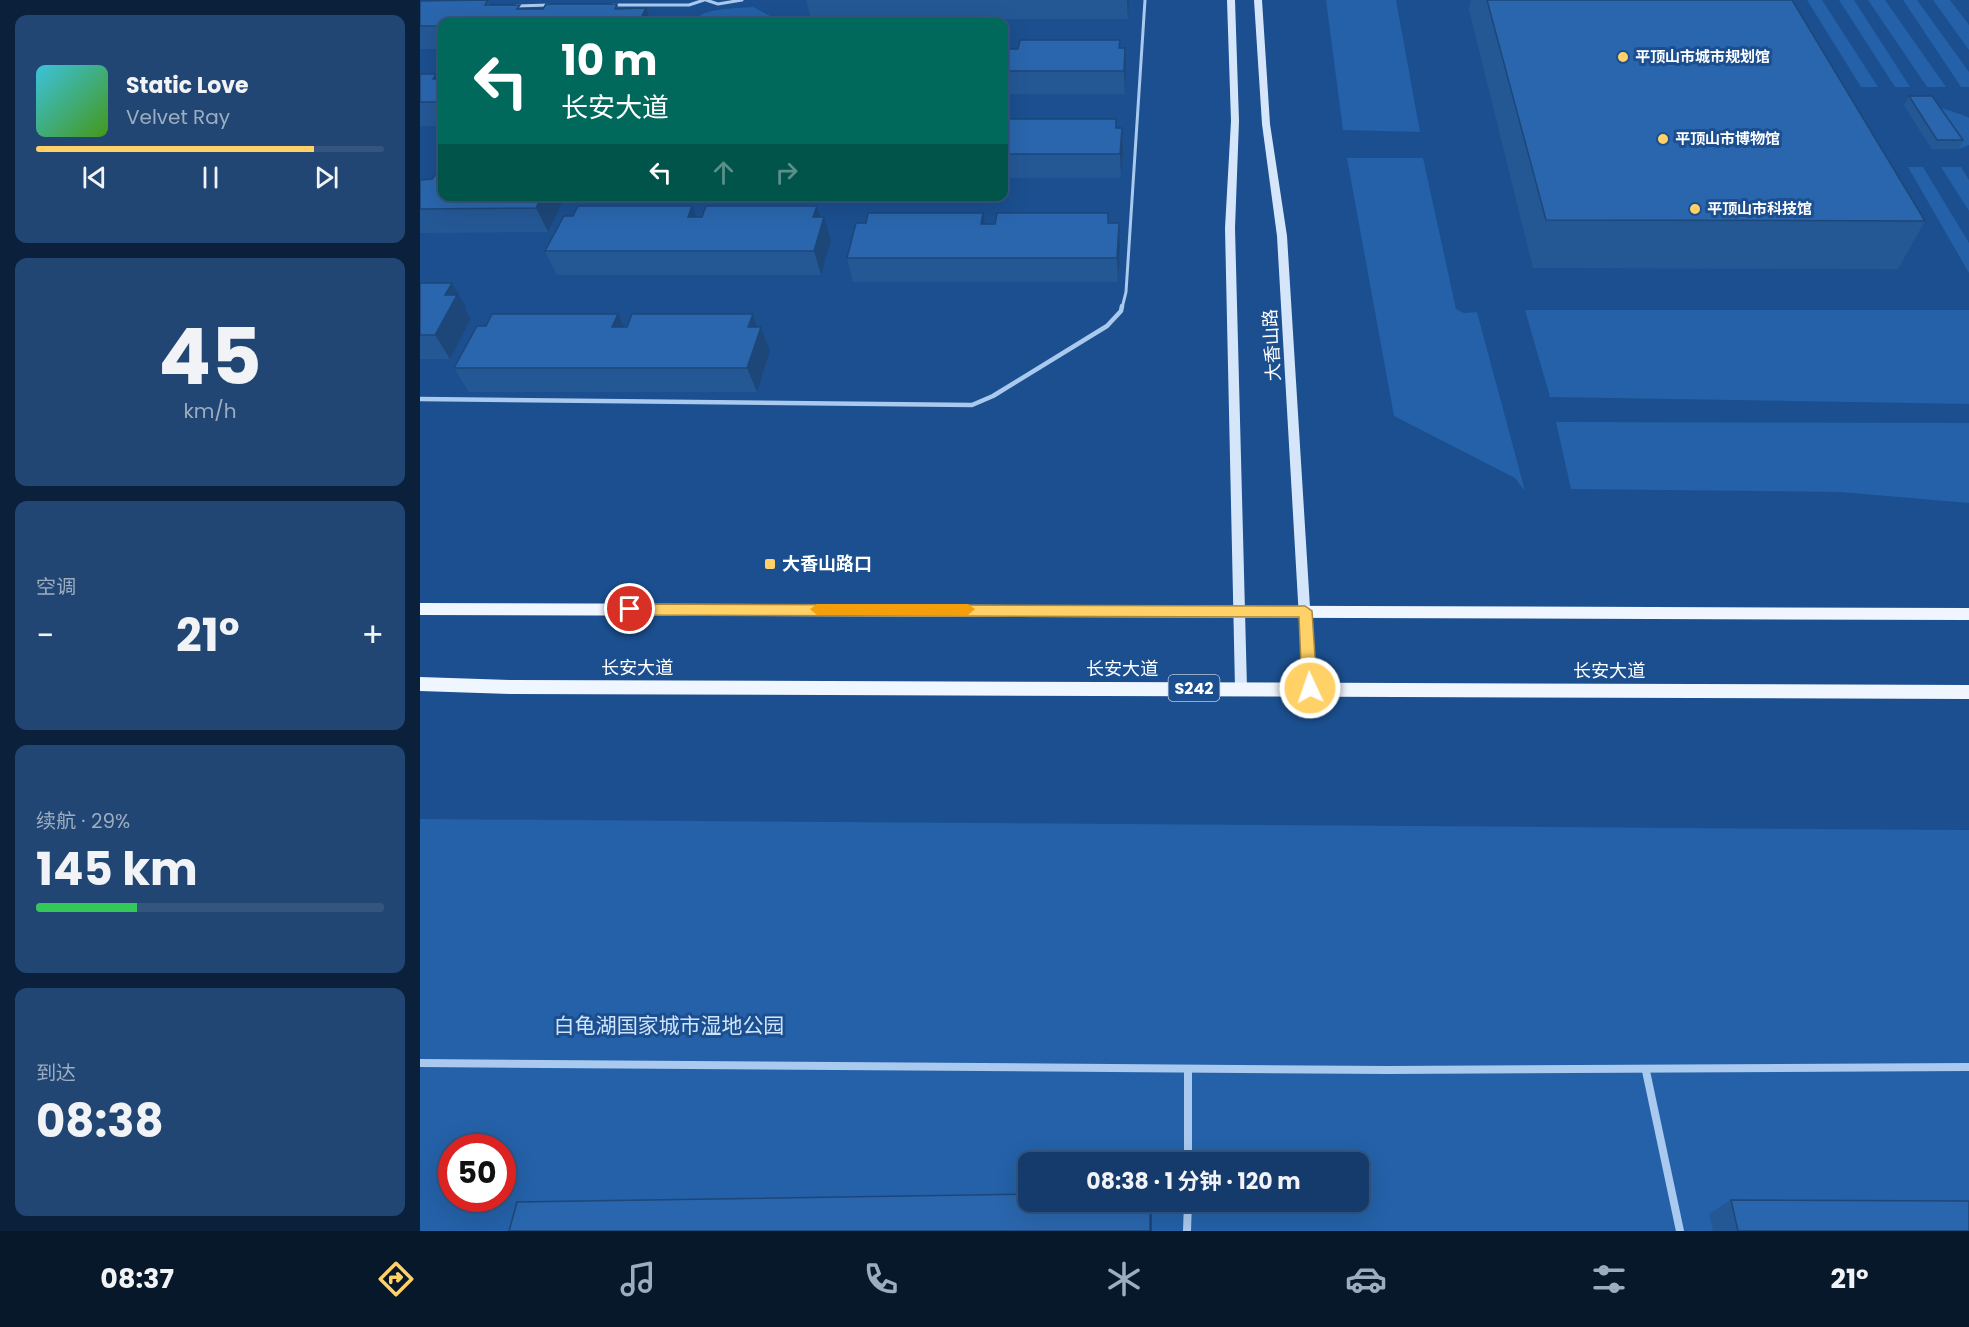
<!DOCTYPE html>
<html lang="zh">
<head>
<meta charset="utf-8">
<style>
  :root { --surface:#143b6b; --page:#214673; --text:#f1f3f6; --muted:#9dadc1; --line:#33557e; --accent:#ffd166 }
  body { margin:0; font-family:Poppins,"Noto Sans SC",sans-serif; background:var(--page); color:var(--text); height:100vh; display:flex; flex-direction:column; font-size:22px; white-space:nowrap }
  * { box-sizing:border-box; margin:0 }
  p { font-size:20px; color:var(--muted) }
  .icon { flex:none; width:33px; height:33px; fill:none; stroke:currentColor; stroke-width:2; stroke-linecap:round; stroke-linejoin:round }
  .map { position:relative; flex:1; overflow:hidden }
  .drawer { display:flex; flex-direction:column; gap:15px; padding:15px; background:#0b203b; width:420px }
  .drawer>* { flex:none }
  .hud { position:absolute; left:18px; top:18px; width:570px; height:183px; border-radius:12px; box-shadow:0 6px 24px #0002,0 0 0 2px var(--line); background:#00695c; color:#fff; overflow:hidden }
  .speed { position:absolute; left:18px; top:1134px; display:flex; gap:12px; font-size:30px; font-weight:700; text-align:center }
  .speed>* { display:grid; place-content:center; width:78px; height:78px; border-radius:50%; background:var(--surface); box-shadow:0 6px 24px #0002,0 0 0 2px var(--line); line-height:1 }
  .speed .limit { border:9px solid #d22; background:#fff; color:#111 }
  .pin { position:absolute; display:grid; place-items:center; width:51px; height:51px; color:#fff; margin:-26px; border:3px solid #fff; border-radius:50%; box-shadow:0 2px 6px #0007 }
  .me { position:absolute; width:66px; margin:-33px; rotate:357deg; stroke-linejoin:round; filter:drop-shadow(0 0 4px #0008) }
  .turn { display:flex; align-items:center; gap:21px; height:126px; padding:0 24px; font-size:27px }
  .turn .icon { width:78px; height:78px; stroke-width:2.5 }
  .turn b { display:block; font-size:42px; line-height:51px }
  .lanes { display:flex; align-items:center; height:57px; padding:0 24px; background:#0003; justify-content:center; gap:30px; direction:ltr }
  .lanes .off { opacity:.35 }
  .big { font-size:45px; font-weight:700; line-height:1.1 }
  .drawer .card { flex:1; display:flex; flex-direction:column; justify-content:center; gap:9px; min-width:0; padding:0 21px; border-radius:12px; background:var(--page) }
  .drawer .dial { align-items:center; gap:0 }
  .dial b { font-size:78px; line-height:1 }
  .song { display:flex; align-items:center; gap:18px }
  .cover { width:72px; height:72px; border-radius:9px; background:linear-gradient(135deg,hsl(190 70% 55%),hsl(100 70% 35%)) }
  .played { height:6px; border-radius:3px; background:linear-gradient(90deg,var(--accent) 80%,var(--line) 80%) }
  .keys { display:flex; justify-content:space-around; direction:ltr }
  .heat { display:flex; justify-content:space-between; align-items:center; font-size:33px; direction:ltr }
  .charge { height:9px; border-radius:4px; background:linear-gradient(90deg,#34c759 29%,var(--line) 0) }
  .trip { position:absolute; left:598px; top:1152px; width:351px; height:60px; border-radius:12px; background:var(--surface); box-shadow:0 6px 24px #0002,0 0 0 2px var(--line); font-weight:700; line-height:60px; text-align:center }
  .dock { display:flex; height:96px; justify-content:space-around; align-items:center; background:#08182b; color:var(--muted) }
  .dock .icon { width:42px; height:42px }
  .dock .on { color:var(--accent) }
  .dock b { font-size:27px; color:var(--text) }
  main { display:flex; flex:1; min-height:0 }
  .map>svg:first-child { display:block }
</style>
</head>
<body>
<main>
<section class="drawer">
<div class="card">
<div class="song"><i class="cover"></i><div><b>Static Love</b><p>Velvet Ray</p></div></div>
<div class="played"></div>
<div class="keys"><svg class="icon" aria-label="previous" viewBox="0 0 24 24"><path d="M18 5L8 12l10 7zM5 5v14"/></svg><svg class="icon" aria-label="pause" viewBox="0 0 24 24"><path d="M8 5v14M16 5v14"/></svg><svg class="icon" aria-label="next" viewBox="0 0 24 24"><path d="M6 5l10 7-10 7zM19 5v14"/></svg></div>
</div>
<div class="card dial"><b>45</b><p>km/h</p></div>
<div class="card"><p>空调</p>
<div class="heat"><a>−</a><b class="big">21°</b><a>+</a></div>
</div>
<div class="card"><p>续航 · 29%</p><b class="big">145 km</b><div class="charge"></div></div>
<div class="card"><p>到达</p><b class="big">08:38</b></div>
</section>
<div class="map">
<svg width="1549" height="1231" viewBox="0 0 1549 1231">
  <rect width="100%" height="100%" fill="#1b4f8f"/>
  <g fill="#2461a8" fill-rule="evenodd">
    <polygon points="906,0 976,0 1000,132 923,130"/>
    <polygon points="1387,0 1402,0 1458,87 1441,87"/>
    <polygon points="1419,0 1434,0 1490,87 1475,87"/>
    <polygon points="1448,0 1465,0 1526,87 1507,87"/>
    <polygon points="1483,0 1497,0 1549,72 1549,87 1541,87"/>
    <polygon points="1513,0 1530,0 1549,25 1549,50"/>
    <path d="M333,7l17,9 4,6h-83c14,-15 42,-13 62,-15z"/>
    <polygon points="1484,105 1512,105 1546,116 1549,118 1549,145 1539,149 1512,149"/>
    <polygon points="927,158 1003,158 1036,309 1044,313 1057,312 1105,491 1095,478 974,416"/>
    <polygon points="1488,167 1503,167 1549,243 1549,273"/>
    <polygon points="1521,167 1541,167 1549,180 1549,211"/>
    <polygon points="1105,310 1549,310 1549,404 1130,397"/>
    <polygon points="1136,422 1549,423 1549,503 1420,492 1151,489"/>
    <path d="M0,819l1549,11v401h-1549zM32,1148h50v50h-50zM609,1162h330v40h-330z"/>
  </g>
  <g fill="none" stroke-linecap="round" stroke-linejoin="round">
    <g stroke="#a9c9ee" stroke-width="3">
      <polyline points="286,0 298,4 322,0"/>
      <polyline points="192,5 269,5 284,0"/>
      <polyline points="96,6 129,5"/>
      <polyline points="702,308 706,292 725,0"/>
    </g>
    <polyline stroke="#a9c9ee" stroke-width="4.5" points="0,399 552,405 573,396 687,326 701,311 702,306"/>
    <g stroke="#a9c9ee" stroke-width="8">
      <polyline points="0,1063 968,1070 1549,1067"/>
      <polyline points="768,1071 768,1162"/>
      <polyline points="1226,1071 1260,1231"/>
      <polyline points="767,1231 768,1202"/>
    </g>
    <g fill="#d6e6fa" fill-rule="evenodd">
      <polygon points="807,0 815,0 819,121 815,228 827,688 825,692 821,693 817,692 815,688 805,228 811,121"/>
      <polygon points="834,0 842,0 850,124 867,236 895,688 893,692 889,693 885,692 883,688 857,236 842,124"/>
    </g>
    <g fill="#f0f6ff" fill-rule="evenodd">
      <polygon points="0,603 1549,608 1549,620 0,615"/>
      <polygon points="0,677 91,680 1549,685 1549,699 91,694 0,691"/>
    </g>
  </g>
  <g fill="#245895">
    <polygon points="68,0 70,5 102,9 123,9 197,4 199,9 22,22 22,49 0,49 0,1"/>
    <polygon points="386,0 709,0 708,19 391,19"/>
    <polygon points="1051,0 1372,0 1505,221 1478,269 1113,268 1049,10"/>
    <polygon points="584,40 587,40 588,49 598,49 700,40 700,48 706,71 705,94 584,94"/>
    <polygon points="0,74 19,79 22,79 22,126 0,126"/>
    <polygon points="1489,96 1543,140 1539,149 1512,149 1484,105"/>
    <polygon points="702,128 703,152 701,178 584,178 584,130"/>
    <polygon points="0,180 143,202 128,232 0,233"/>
    <polygon points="688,213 689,223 700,247 698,282 433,282 427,258 565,224 575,224"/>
    <polygon points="276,217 400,217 411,241 401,275 137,275 125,251"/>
    <polygon points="0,283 46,307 45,309 51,319 30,359 0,359"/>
    <polygon points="333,314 337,327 341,327 350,351 337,392 49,392 34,368 204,327"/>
    <polygon points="1311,1200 1549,1231 1293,1231 1289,1214"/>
  </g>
  <g fill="#1d4779">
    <polygon points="707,0 709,0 708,19"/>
    <polygon points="226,8 231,22 219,22"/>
    <polygon points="705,48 706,71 705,94 704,71"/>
    <polygon points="16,74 22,85 13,79"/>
    <polygon points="702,128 703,152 701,178 700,154"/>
    <polygon points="122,196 141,196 143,202 128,232 116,208"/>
    <polygon points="272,206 281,230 268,217"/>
    <polygon points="397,206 402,224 404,217 411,241 401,275 394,251 393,217"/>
    <polygon points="563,213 567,237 561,224"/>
    <polygon points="699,223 700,247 698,282 697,258"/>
    <polygon points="32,283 46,307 45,309 51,319 30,359 15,335 25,295"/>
    <polygon points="198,314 209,338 192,327"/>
    <polygon points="333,314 339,332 341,327 350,351 337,392 327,368 328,327"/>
    <rect x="730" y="1202" width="2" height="29"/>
  </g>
  <g fill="#2a66ad" stroke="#1d4779" stroke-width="1.5">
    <polygon points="68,0 65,5 100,5 97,9 123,9 126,4 197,4 195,9 226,8 219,22 22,22 22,26 0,26 0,1"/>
    <polygon points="1067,0 1372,0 1505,221 1126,220"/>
    <polygon points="584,40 587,40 585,49 598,49 600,40 700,40 699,48 705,48 704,71 584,71"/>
    <polygon points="0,74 16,74 13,79 22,79 22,102 0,102"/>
    <polygon points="1489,96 1512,96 1543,140 1517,140"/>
    <polygon points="588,119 696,119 696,128 702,128 700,154 584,154 584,130 587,130"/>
    <polygon points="17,173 22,173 22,196 122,196 116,208 0,209 0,180 12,179"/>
    <polygon points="158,206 272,206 268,217 282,217 286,206 397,206 393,217 404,217 394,251 125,251 144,216 153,216"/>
    <polygon points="448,213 563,213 561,224 575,224 577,213 688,213 688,223 699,223 697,258 427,258 436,223 446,223"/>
    <polygon points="0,283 32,283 25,295 37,295 15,335 0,335"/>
    <polygon points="72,314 198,314 192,327 207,327 212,314 333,314 328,327 341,327 327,368 34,368 57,326 66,326"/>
    <polygon points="609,1194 609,1202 730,1202 730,1231 89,1231 97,1202"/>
    <polygon points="1311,1200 1549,1201 1549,1231 1318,1231"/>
  </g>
  <polygon fill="#ffd166" stroke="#a68842" stroke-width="1.5" points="210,604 885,606 892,611 897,688 895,692 884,692 882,688 879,617 210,615 203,609"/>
  <polygon fill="#f59e0b" points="397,604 548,604 555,609 548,615 397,615 390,609"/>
  <g fill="#ffd166" stroke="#1b4f8f" stroke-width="2">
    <circle cx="1203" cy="57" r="6"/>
    <circle cx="1243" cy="139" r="6"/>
    <circle cx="1275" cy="209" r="6"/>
    <rect x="344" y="558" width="12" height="12" rx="3"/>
  </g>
  <g text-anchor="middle" stroke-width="6" stroke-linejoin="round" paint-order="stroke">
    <g font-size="15" font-weight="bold" fill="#fff" stroke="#1b4f8f" text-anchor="start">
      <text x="1215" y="62">平顶山市城市规划馆</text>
      <text x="1255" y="144">平顶山市博物馆</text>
      <text x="1287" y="214">平顶山市科技馆</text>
    </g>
    <rect fill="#1b4f8f" stroke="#bbcadd" stroke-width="1.5" x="748.5" y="675" width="51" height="26" rx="4.5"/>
    <g font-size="16" font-weight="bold" fill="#fff">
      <text x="774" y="694">S242</text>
    </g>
    <g font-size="18" fill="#fff" stroke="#1b4f8f">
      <text transform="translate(852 345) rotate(-93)" y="6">大香山路</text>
      <text x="217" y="674">长安大道</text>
      <text x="702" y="675">长安大道</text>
      <text x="1189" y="677">长安大道</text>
    </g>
    <g font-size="18" font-weight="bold" fill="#fff" stroke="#1b4f8f" text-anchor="start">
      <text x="362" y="570">大香山路口</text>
    </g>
    <g font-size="21" fill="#cfe3fa" stroke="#1b4f8f">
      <text x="249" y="1033">白龟湖国家城市湿地公园</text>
    </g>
  </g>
</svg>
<div class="speed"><div class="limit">50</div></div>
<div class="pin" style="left:210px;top:609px;background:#d93025"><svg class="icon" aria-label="arrive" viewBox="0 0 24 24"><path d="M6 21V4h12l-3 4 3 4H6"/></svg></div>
<svg class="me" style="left:890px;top:688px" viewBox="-20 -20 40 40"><circle r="17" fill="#ffd166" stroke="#fff" stroke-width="3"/><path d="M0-11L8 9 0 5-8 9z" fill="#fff"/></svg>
<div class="trip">08:38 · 1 分钟 · 120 m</div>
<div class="hud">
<div class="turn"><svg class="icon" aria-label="left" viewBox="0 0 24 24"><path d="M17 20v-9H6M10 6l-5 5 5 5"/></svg><div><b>10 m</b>长安大道</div></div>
<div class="lanes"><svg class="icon" aria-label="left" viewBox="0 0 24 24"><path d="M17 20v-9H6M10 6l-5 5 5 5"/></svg><svg class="icon off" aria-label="ahead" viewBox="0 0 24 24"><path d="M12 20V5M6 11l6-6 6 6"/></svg><svg class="icon off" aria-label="right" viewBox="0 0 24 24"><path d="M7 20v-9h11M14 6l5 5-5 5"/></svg></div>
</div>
</div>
</main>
<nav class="dock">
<b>08:37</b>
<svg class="icon on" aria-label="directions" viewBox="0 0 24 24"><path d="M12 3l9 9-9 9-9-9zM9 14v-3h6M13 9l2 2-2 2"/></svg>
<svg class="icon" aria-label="music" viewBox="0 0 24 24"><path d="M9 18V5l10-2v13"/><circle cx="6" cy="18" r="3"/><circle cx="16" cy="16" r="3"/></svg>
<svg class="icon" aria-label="phone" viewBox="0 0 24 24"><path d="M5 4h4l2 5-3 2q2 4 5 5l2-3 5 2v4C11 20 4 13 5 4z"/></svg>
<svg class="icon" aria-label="climate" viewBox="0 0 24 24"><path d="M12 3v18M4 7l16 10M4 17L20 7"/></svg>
<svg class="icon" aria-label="car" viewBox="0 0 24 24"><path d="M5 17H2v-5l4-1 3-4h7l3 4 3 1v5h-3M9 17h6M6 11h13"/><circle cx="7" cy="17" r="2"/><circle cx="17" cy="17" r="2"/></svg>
<svg class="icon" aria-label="filters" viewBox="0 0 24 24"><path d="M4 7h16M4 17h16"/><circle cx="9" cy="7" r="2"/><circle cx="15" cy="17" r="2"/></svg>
<b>21°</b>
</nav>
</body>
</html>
